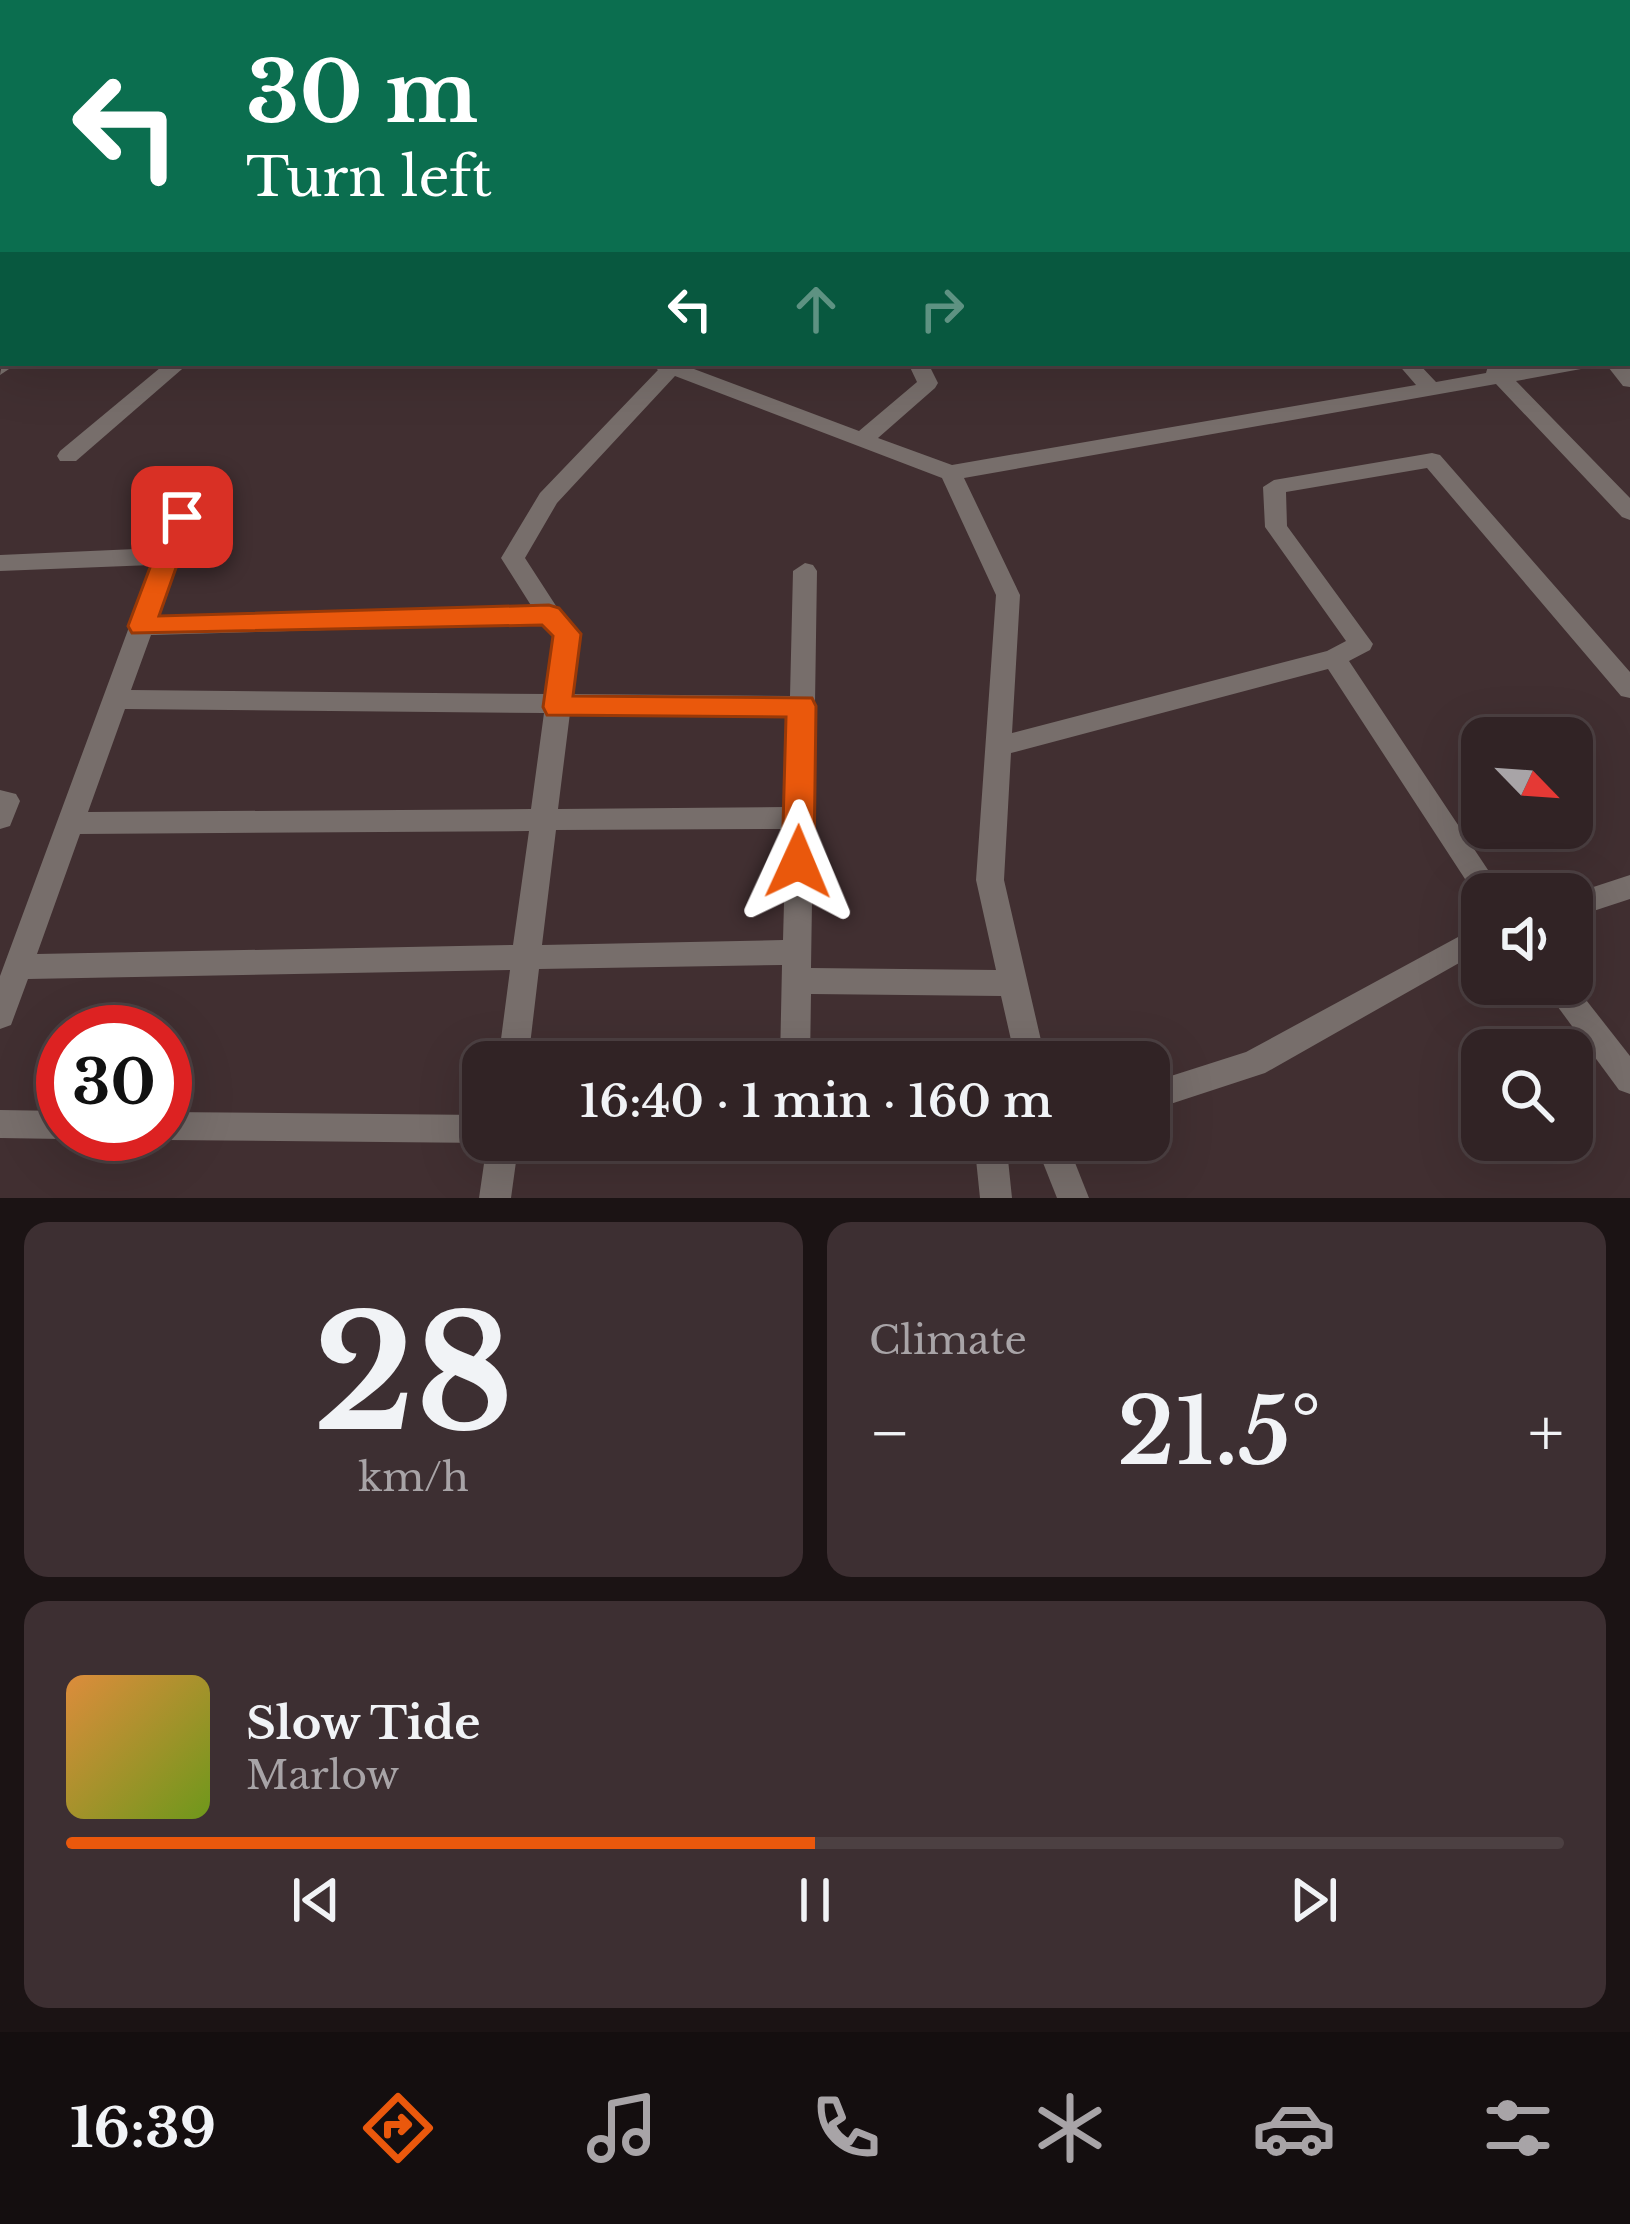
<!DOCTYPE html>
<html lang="en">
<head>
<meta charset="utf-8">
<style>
  :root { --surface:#312325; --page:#3d2f32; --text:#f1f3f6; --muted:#a8a4a7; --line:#4c4042; --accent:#ea580c }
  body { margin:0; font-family:"Libre Baskerville",serif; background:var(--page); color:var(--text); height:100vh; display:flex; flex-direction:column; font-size:45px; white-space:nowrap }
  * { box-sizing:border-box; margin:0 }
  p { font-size:39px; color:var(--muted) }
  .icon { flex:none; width:66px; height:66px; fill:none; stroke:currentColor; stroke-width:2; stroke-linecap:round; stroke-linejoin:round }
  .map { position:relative; height:1198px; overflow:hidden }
  .sheet { display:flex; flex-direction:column; gap:24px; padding:24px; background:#1b1314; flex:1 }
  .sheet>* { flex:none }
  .hud { position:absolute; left:0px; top:0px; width:1632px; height:366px; box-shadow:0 12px 48px #0002,0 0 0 3px var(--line); background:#0b6e4f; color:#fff; overflow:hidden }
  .needle { width:78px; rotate:115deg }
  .buttons { position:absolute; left:1461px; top:717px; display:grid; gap:24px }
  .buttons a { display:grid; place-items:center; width:132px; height:132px; border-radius:24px; background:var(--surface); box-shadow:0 12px 48px #0002,0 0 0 3px var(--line); font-size:60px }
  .speed { position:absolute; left:36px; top:1005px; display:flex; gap:24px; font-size:60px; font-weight:700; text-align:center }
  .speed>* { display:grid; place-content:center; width:156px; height:156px; border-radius:50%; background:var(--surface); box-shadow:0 12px 48px #0002,0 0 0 3px var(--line); line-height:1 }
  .speed .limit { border:18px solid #d22; background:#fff; color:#111 }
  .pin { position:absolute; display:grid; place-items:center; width:102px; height:102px; color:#fff; margin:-51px; border-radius:24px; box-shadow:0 6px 18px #0006 }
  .me { position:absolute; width:132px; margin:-66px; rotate:1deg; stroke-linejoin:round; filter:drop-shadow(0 0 9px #0008) }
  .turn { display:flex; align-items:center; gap:42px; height:252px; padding:0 48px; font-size:54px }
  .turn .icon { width:156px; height:156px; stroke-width:2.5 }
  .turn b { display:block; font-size:84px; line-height:102px }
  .lanes { display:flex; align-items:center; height:114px; padding:0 48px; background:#0003; justify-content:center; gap:60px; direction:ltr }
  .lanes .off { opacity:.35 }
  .big { font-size:90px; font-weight:600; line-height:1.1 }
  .sheet .card { flex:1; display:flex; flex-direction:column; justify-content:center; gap:18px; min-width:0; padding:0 42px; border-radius:24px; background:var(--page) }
  .sheet .dial { align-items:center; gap:0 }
  .dial b { font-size:156px; line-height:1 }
  .song { display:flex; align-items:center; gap:36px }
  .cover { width:144px; height:144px; border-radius:18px; background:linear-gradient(135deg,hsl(30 70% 55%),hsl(80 70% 35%)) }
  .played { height:12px; border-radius:6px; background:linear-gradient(90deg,var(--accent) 50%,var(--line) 50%) }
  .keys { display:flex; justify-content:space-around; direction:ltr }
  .heat { display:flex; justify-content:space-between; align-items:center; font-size:66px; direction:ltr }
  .sheet .tiles { flex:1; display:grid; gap:24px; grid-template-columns:1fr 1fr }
  .card:last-child { grid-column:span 2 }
  .trip { position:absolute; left:462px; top:1041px; width:708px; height:120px; border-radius:24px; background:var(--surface); box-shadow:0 12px 48px #0002,0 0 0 3px var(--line); font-weight:600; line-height:120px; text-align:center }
  .tab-bar { display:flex; height:192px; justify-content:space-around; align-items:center; background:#140e0f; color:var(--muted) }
  .tab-bar .icon { width:84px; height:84px }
  .tab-bar .active { color:var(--accent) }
  .tab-bar b { font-size:54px; color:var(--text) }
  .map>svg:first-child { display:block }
</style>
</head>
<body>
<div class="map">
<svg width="1630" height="1198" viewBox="0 0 1630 1198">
  <rect width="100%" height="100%" fill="#412f31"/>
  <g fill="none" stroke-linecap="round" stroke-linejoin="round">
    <g fill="#776e6b" fill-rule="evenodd">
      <polygon points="113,0 130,0 132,3 115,3"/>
      <polygon points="269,0 286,0 267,3"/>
      <polygon points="653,0 669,0 670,3 654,3"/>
      <polygon points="739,0 795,0 737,3"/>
      <rect x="854" y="0" width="16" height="3"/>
      <polygon points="964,0 980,0 981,3 965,3"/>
      <polygon points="1156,0 1172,0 1173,3 1157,3"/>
      <polygon points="1272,0 1288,0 1290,3 1274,3"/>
      <polygon points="1323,0 1339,0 1341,3 1325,3"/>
      <rect x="1629" y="33" width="1" height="10"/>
      <rect x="1629" y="90" width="1" height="10"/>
      <polygon points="3,227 3,240 0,241 0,228"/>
      <rect x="1629" y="294" width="1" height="12"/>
      <polygon points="3,358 3,363 18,363 0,375"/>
      <polygon points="166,363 189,363 76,461 60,461 57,456 60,451"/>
      <path d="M649,363h29l181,68 58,-49 -9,-19h20l10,20 -3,5 -57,50 74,27 464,-80 -19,-22h21l18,19 50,-9 2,-7 7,-1c16,7 73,-2 96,-2l-10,6 -65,12 114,117v22l-8,-3 -126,-133 -532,94 56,117 -8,138 315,-82 19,-10 -81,-114 -2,-40 11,-7 158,-27 8,2 190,217v26l-9,-2 -194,-228 -141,24 1,34 86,118 -3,6 -21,11 155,233h-22l-2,8 -152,-233 -317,84 -7,127 42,182h-30l-15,-66 -190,-2 -1,68h-30l2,-97 -243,4 -11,93h-30l12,-92 -482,9 -17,46 -11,4v-53l152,-411 -152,6v-16l158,-7 27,-71 11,-7 11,7 -50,140 375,-10 -31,-49 39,-65 118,-123zM675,376l267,102 54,117 -20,285 20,90 -185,-2 6,-397 -4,-6 -8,-2 -12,8 -3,125 -218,-2 7,-60 -21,-25 -33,-51 32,-55zM543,624l11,12 -7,58 -416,-4 20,-55zM125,709l419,4 -13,96 -443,3zM570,713l219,2 -2,92 -229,2zM786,829l-3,111 -241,5 14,-115zM529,831l-16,114 -476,9 43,-120z"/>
      <polygon points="1605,363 1626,363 1630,368 1630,387 1623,386"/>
      <polygon points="0,790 16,794 20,801 10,826 0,829"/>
      <polygon points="1630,875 1630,899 1572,918 1572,894"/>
      <polygon points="1482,924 1482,950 1265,1073 1149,1111 1149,1083 1246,1052"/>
      <polygon points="1572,982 1630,1056 1630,1094 1619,1090 1541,984"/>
      <polygon points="0,1110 63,1111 63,1134 75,1134 63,1139 0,1138"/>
      <polygon points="165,1112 483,1115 483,1140 519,1140 511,1198 479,1198 487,1143 165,1140 153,1134 165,1134"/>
      <polygon points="974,1140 1006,1140 1012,1198 980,1198"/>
      <polygon points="1034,1140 1066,1140 1089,1198 1057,1198"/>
    </g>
  </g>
  <polygon fill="#ea580c" stroke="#983908" stroke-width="3" points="182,508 194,517 159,616 549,605 559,608 581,634 573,696 812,698 816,706 814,862 809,872 798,875 787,872 782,862 786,717 547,715 543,707 553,636 542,625 132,633 128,626 169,517"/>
</svg>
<div class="buttons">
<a><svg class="needle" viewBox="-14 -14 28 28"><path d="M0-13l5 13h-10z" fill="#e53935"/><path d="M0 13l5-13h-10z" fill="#a8a4a7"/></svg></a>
<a><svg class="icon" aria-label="sound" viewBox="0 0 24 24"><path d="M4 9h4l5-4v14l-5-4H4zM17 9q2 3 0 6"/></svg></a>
<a><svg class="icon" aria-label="search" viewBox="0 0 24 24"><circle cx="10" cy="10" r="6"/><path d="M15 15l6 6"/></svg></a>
</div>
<div class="speed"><div class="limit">30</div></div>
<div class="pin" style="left:182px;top:517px;background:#d93025"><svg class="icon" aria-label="arrive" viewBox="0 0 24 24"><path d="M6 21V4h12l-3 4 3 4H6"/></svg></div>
<svg class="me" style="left:798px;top:862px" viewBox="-20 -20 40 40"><path d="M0-17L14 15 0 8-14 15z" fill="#ea580c" stroke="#fff" stroke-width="4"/></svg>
<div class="trip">16:40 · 1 min · 160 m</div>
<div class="hud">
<div class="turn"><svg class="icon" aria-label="left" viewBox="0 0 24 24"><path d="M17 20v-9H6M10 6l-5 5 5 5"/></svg><div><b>30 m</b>Turn left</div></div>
<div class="lanes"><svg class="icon" aria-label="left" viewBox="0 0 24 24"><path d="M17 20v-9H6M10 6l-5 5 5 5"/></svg><svg class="icon off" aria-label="ahead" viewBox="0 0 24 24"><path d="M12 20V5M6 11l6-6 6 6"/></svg><svg class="icon off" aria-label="right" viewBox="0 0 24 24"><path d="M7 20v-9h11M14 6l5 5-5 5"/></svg></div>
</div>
</div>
<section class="sheet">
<div class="tiles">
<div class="card dial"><b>28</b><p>km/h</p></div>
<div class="card"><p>Climate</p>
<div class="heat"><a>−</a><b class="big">21.5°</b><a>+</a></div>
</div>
<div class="card">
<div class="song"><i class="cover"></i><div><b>Slow Tide</b><p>Marlow</p></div></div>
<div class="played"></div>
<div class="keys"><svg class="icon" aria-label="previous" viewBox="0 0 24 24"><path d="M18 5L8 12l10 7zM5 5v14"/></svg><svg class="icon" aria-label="pause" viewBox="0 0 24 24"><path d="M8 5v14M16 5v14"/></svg><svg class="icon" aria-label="next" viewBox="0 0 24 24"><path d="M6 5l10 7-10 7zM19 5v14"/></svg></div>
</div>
</div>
</section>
<nav class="tab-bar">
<b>16:39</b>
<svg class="icon active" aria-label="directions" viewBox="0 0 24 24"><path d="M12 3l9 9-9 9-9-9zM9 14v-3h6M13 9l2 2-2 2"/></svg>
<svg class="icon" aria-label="music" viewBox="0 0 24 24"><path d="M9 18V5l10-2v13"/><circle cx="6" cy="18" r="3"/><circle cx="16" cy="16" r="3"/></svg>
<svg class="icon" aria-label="phone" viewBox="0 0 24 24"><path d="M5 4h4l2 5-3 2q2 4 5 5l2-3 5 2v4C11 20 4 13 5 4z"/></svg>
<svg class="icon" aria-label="climate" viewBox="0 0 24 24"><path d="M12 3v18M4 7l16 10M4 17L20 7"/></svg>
<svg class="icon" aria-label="car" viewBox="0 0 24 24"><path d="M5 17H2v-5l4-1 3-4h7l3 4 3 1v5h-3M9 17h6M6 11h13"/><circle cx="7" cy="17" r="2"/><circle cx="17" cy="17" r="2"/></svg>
<svg class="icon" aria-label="filters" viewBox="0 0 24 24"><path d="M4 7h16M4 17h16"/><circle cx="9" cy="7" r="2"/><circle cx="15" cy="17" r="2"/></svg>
</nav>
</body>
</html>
